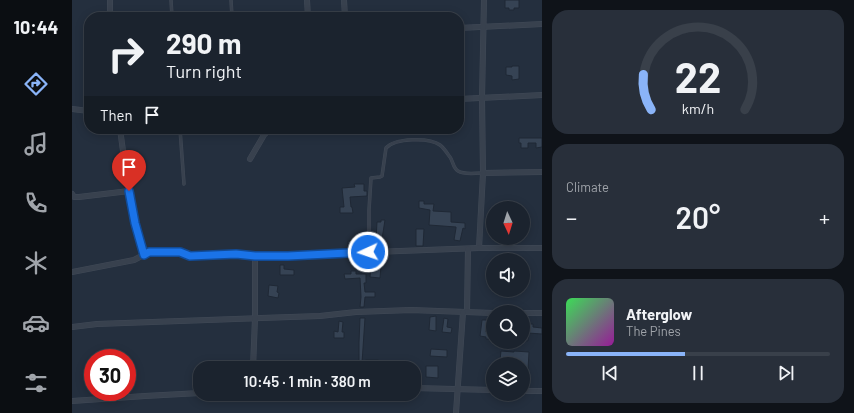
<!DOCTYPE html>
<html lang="en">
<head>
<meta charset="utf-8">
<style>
  :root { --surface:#1b232e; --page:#282f3a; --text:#f1f3f6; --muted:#a0a4aa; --line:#39404a; --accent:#8ab4f8 }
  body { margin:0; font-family:Barlow,sans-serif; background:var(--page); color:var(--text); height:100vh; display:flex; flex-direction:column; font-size:15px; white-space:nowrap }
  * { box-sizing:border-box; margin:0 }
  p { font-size:13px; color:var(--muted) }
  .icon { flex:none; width:22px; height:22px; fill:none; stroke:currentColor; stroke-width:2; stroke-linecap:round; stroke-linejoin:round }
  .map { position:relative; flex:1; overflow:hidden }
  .panel { display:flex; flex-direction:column; gap:10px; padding:10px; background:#0f1319; width:312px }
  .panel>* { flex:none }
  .hud { position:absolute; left:12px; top:12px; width:380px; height:122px; border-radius:16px; box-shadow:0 2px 10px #0003,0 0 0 1px var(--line); background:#1b232e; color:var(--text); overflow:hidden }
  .needle { width:26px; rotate:176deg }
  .buttons { position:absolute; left:414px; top:201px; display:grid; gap:8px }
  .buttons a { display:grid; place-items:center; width:44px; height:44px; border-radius:50%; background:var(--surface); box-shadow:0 2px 10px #0003,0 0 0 1px var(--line); font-size:20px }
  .speed { position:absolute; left:12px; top:349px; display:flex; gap:8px; font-size:20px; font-weight:700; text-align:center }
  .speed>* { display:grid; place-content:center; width:52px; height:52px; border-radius:50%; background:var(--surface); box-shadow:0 2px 10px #0003,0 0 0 1px var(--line); line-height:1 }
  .speed .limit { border:6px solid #d22; background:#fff; color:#111 }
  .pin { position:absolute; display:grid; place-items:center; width:34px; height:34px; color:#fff; margin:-41px -17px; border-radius:50% 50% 50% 0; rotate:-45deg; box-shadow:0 0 4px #0007 }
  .pin .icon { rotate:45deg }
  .me { position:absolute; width:44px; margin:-22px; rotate:267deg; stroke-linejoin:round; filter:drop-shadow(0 0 3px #0008) }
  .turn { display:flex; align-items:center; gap:14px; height:84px; padding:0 16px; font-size:18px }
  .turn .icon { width:52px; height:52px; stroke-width:2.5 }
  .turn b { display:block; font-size:28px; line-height:34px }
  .then { display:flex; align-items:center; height:38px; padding:0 16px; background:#0003; gap:8px; font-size:15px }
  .big { font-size:30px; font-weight:600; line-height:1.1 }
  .panel .widget { flex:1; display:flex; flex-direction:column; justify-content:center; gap:6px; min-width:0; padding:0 14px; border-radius:16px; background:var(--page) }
  .panel .dial { align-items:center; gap:0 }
  .dial svg { height:104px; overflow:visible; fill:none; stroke:var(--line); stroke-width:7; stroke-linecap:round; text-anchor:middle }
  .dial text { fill:var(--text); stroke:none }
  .song { display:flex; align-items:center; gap:12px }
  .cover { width:48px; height:48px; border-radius:6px; background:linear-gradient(135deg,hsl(130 70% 55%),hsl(300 70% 35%)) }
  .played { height:4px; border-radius:2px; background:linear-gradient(90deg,var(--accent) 45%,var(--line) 45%) }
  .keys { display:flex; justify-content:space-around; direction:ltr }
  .heat { display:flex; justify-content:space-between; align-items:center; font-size:22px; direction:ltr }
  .trip { position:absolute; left:121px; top:361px; width:228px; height:40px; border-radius:16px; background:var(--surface); box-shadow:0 2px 10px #0003,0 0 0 1px var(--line); font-weight:600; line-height:40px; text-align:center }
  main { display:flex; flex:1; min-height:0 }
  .menu { display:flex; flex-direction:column; width:72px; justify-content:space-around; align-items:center; background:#0b0e12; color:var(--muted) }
  .menu .icon { width:28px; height:28px }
  .menu .current { color:var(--accent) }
  .menu b { font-size:18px; color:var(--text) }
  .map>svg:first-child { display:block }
</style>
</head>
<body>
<main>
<nav class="menu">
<b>10:44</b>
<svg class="icon current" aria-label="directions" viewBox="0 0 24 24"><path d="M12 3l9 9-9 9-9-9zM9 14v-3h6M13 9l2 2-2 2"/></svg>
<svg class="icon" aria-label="music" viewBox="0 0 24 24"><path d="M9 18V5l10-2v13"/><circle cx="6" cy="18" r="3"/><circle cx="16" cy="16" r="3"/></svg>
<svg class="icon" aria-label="phone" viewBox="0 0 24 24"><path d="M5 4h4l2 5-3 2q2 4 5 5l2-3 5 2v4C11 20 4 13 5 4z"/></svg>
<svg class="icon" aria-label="climate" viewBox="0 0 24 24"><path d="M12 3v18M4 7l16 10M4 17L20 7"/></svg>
<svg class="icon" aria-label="car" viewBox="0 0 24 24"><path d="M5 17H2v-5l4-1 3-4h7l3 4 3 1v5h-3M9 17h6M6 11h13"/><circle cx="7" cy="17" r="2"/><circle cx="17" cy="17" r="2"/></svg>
<svg class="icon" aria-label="filters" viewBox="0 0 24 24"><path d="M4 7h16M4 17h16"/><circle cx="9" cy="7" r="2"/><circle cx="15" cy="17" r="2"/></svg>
</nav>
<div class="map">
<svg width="470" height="413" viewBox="0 0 470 413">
  <rect width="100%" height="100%" fill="#242f3e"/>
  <g fill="#364354" stroke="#1f2835">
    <polygon points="433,0 447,0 447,8 442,8 442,10 437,10 437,8 433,8"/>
    <polygon points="440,66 447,66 447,79 440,80 440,76 434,75 434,67 440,67"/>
    <polygon points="447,138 470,138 470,147 464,148 464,143 456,143 456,148 449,148 449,143 447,143"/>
    <polygon points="282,184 292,184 292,191 295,191 295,196 278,197 279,207 280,207 281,213 268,213 268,207 272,207 270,188 283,187"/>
    <polygon points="347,201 352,201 352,204 362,204 361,211 379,212 379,222 393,223 393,229 391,228 388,241 382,240 384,228 384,227 357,225 358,210 347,208"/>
    <polygon points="309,220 313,220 310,239 304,239 305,222 309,222"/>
    <polygon points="344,229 352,229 351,246 344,246"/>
    <polygon points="285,239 289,239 289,240 294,241 294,248 276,249 276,241 285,241"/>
    <polygon points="208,265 212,265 212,269 222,270 222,275 208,275"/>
    <polygon points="299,265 309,266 308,278 298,277"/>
    <polygon points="279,271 284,271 284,274 294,274 294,283 292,283 293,292 303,292 303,297 293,297 292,307 288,307 289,297 288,278 273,279 272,274 279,274"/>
    <polygon points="197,285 206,286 205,292 207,293 206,298 196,296"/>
    <polygon points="364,316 364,331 357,330 358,317"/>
    <polygon points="288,318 293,318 290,363 287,363 287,342"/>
    <polygon points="372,318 376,319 375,327 380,328 379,333 370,332"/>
    <polygon points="410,320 415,320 414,332 418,333 418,339 414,339 414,337 408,336"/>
    <polygon points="267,321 271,322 270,332 272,332 272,338 262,338 262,331 266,332"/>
    <polygon points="457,324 461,324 461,327 470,328 470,334 456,333 456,341 451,340 451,326 456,327"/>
    <polygon points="359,349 375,350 375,357 358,356"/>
    <polygon points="429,351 442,352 442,351 457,352 456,370 451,370 451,364 442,364 442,361 428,360"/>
    <rect x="294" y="360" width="12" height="7"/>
    <polygon points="354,366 366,366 366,378 354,377"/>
  </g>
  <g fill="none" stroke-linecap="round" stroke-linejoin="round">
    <defs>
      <g id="service">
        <polyline points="99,0 100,17"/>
        <polyline points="159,0 160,17"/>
        <polyline points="108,129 112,184"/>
        <path d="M297,252v-42l2,-32 9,-1 2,-1 4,-28c9,-10 43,-11 54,-3 4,3 7,8 10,12 3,4 3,11 8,14 7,4 16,2 24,2"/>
      </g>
      <g id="minor">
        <polyline points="38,0 38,17"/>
        <polyline points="235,0 236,17"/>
        <polyline points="272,0 273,17"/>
        <polyline points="387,28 470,24"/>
        <polyline points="387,99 470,95"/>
        <polyline points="0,109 17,111"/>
        <polyline points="48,129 59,209 66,238 72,255"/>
        <polyline points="178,159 192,135 195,132 214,129"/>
        <polyline points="411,173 470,172"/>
        <polyline points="0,194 2,197 7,197 57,191"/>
        <polyline points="407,248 411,173 410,98 412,0"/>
        <polyline points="0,272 62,260 77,252 108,252 118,256 164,254 183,256 216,256 302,252 407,248 470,248"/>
        <polyline points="395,312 396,249"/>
        <polyline points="451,313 470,313"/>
        <polyline points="0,327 25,324 248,316 284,312 339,310 421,313"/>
        <polyline points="181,368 183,318 183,256"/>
        <polyline points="342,388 421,390"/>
        <polyline points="451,391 470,391"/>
        <polyline points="0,401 73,396 128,393"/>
        <polyline points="384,413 391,312"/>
      </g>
    </defs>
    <use href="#service" stroke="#414a57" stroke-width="3.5"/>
    <use href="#minor" stroke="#414a57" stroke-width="6"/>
    <use href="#service" stroke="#38414e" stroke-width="2.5"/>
    <use href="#minor" stroke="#38414e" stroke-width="5"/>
  </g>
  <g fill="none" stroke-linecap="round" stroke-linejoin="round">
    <defs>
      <polyline id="route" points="57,191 63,223 72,255 77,252 108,252 118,256 164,254 183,256 216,256 296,252"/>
    </defs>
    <use href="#route" stroke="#114b97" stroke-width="10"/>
    <use href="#route" stroke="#1a73e8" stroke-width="7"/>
  </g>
</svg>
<div class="buttons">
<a><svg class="needle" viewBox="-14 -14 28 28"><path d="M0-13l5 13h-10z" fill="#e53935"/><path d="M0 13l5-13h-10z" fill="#a0a4aa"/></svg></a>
<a><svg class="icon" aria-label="sound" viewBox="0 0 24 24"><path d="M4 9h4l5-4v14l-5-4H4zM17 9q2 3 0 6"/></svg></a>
<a><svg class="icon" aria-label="search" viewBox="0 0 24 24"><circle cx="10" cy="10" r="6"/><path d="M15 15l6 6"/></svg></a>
<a><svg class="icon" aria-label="layers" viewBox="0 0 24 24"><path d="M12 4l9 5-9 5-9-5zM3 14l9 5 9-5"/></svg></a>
</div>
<div class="speed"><div class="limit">30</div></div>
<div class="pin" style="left:57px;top:191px;background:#d93025"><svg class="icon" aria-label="arrive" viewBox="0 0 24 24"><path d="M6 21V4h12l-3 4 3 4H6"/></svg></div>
<svg class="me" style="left:296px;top:252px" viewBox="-20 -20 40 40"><circle r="17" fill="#1a73e8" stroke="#fff" stroke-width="3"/><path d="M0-11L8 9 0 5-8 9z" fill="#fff"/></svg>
<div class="trip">10:45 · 1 min · 380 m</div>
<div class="hud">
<div class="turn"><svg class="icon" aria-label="right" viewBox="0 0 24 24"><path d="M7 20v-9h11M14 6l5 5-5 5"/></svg><div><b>290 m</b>Turn right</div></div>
<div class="then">Then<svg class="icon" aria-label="arrive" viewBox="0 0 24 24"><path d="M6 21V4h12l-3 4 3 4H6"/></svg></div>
</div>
</div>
<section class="panel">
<div class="widget dial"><svg viewBox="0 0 100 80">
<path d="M14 69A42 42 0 1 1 86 69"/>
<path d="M14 69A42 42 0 0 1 8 42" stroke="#8ab4f8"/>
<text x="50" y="56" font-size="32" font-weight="700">22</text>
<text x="50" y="72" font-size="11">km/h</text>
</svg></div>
<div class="widget"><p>Climate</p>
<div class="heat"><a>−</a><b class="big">20°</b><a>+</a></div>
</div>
<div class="widget">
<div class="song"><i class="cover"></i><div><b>Afterglow</b><p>The Pines</p></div></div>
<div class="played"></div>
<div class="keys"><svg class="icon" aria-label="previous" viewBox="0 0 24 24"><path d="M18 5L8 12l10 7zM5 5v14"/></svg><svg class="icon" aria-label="pause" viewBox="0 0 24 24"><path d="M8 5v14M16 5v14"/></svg><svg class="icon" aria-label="next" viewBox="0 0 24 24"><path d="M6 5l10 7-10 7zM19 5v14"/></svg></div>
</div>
</section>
</main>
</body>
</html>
